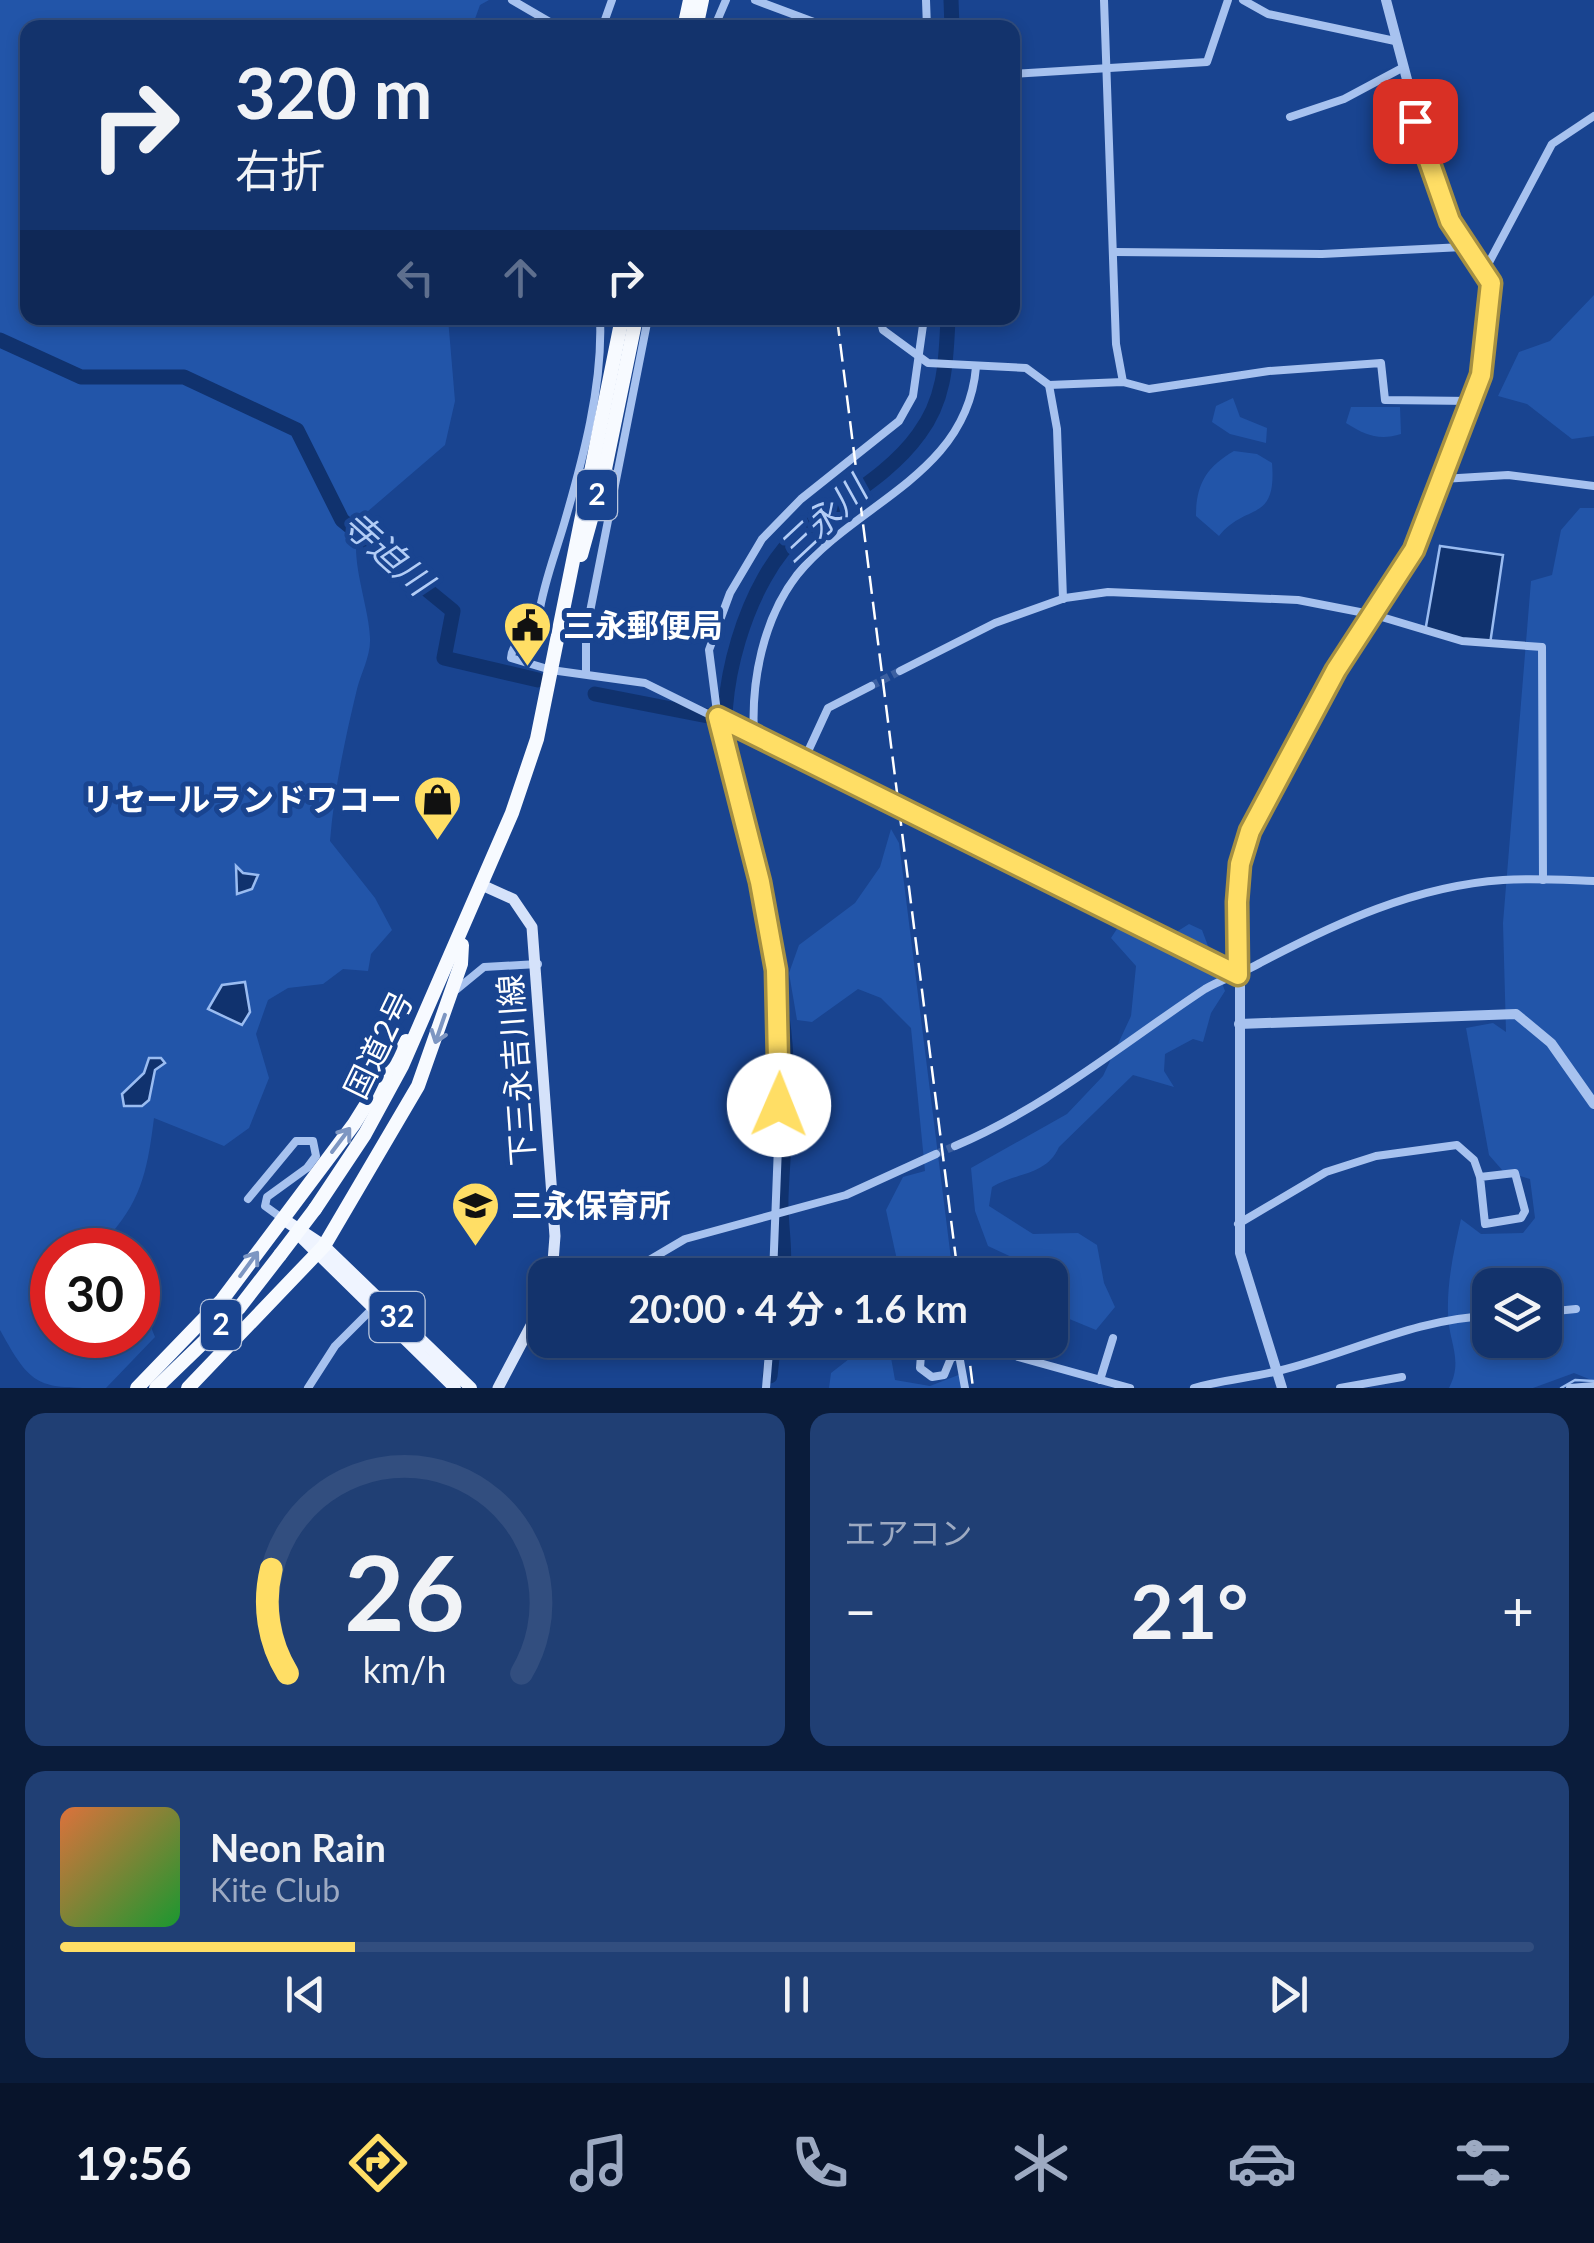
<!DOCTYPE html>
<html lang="ja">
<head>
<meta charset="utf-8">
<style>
  :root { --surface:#13336c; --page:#203f74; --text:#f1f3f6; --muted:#9daac2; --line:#324e7f; --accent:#ffde65 }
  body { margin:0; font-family:Lato,"Noto Sans JP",sans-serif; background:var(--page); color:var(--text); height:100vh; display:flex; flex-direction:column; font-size:38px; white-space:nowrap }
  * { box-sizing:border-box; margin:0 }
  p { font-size:32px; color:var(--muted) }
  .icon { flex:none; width:55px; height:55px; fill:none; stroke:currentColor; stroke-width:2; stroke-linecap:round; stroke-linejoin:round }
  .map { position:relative; height:1388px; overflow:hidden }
  .details { display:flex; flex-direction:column; gap:25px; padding:25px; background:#0a1c3b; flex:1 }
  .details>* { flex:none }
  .hud { position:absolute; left:20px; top:20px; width:1000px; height:305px; border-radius:20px; box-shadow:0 5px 15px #0003,0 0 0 2px var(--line); background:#13336c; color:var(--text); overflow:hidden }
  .controls { position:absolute; left:1472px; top:1268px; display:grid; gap:20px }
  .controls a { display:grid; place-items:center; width:90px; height:90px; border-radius:20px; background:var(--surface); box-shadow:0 5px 15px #0003,0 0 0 2px var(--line); font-size:50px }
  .speed { position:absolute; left:30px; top:1228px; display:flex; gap:20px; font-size:50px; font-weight:700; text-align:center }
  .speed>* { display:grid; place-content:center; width:130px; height:130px; border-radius:50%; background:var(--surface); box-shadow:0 5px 15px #0003,0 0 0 2px var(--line); line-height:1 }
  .speed .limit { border:15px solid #d22; background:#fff; color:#111 }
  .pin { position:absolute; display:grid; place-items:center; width:85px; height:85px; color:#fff; margin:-42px; border-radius:20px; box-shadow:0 5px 15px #0006 }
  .me { position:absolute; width:110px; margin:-55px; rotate:1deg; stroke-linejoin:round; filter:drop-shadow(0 0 8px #0008) }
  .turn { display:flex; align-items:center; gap:35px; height:210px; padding:0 50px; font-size:45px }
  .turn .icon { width:130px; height:130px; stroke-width:2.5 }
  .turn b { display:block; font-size:70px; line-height:85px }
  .lanes { display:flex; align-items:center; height:95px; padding:0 50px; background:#0003; justify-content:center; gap:50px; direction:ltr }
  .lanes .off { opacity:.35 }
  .big { font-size:75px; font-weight:700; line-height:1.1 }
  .details .tile { flex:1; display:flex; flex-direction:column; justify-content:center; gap:15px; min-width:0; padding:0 35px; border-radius:20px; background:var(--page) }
  .details .dial { align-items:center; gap:0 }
  .dial svg { height:260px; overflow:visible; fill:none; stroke:var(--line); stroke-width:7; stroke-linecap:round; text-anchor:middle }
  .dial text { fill:var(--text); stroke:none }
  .song { display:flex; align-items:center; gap:30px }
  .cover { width:120px; height:120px; border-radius:15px; background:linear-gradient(135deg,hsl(20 70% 55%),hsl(130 70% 35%)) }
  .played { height:10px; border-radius:5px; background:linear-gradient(90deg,var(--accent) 20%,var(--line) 20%) }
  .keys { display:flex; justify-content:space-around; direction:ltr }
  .heat { display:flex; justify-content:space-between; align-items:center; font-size:55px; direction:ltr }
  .details .tiles { flex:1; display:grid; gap:25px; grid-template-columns:1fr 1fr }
  .tile:last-child { grid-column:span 2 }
  .trip { position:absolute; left:528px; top:1258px; width:540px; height:100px; border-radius:20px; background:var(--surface); box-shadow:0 5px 15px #0003,0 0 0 2px var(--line); font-weight:700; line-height:100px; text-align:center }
  .menu { display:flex; height:160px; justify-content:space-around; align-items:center; background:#08142b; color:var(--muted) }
  .menu .icon { width:70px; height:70px }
  .menu .selected { color:var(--accent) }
  .menu b { font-size:45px; color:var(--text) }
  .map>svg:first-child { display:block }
</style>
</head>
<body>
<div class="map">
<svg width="1594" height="1388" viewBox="0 0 1594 1388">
  <rect width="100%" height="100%" fill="#194490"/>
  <g fill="#2255a9" fill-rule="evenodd">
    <path d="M0,0h489l-9,5 -8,22 -444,1v290h420l7,83 -10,44 -78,67c-26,29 2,89 3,126 1,17 -9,35 -13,51 -12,50 -23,101 -27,152l45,57 17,32 -21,24 -3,17 -25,-2 -20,15 -35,4 -20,12 -12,34 13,44 -20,50 -25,18 -70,-28c-6,47 -11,79 -43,116l7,16h-66v85h86v-40l17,42 -49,51c-69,0 -74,0 -106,-58z"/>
    <polygon points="1594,295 1594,436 1572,439 1527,404 1498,396 1519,352 1550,341"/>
    <polygon points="1233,398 1240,417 1267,428 1266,443 1230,434 1212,422 1216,406"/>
    <path d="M1351,407h49l1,27c-22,7 -36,1 -55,-11z"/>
    <path d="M1234,451l23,3 15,9c5,61 -26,39 -53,73l-23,-20c0,-31 10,-49 38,-65z"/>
    <path d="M1580,508h14v873l-20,-8 -41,15h-84c15,-28 -1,-47 -1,-75 -1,-32 6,-63 13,-94l20,15 42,-1 12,-15 -5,-39 -27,-8 -14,-16 -23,-127 27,-5 13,9 -3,-109 28,-342 21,-6 9,-45zM1490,1285h55v55h-55z"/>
    <polygon points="891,829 899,843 953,1275 908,1271 897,1260 886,1210 903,1177 925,1171 911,1028 881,998 858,989 812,1022 797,1020 789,973 799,945 855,903 880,867"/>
    <path d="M1124,918l46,18 19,-12 13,6 23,61 -14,22 -8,29 -10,-3 -28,15 -1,17 10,16 -41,-12 -74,72c-13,29 -42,25 -67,40l-3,19 44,28 45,-1 19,12 7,38 11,24 -19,23 -46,-19v-36h-6l13,-9 -39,-6 -30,-14 -13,-35 -4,-43 96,-54 36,-38 28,-60 5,-50 -25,-28z"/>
    <polygon points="875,1349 890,1352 895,1380 930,1386 961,1374 963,1388 829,1388 831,1373 849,1359"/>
  </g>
  <g fill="#10326e" stroke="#9abcf1" stroke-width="2.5">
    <polygon points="1440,546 1503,555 1490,644 1425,632"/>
    <polygon points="236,866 243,873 258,875 252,889 237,894"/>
    <polygon points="245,982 250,1012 242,1025 208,1009 222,985"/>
    <polygon points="149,1058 161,1058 165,1063 155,1070 149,1100 142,1106 124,1106 122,1094 144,1073"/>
  </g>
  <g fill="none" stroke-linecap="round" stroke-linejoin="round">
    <polyline stroke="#9abcf1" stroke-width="2.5" points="1561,1388 1575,1380 1594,1381"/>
    <g stroke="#10326e" stroke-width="15">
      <polyline points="951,0 952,28"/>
      <polyline points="0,340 81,377 184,377 297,430 342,520 453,611 444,658 538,680"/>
      <polyline points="595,694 718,718"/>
      <path d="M729,766c-17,-67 18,-190 72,-234 39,-32 88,-56 118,-98 27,-36 27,-74 29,-116"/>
      <polyline points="750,857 764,927"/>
      <path d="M778,994c15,72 6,131 3,203 -1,27 5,51 2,78"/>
      <polyline points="770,1376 774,1340"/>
    </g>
    <g stroke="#3c60a1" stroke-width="8" stroke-dasharray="8 4" stroke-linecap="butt">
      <polyline points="871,686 900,671"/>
      <polyline points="936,1154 955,1146"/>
    </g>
    <g stroke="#a7c2ef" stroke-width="8">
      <polyline points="512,0 560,28"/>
      <polyline points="755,0 830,28"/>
      <polyline points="926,0 927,28"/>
      <polyline points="1104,0 1116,344 1123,382"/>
      <polyline points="1243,0 1268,14 1395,41"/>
      <polyline points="602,28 612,0"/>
      <polyline points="714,28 726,0"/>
      <polyline points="1012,74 1207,62 1228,0"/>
      <polyline points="1290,117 1344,99 1402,68"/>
      <polyline points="1115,252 1322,254 1463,247"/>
      <polyline points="1485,270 1552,144 1594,116"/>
      <path d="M600,318c3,67 -17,141 -36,206 -9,31 -20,58 -25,90 -4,19 -27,25 -28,44l40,12 94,13 593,292"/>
      <polyline points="880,318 883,330 928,363 1026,368 1049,385 1123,382 1149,389 1269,371 1381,363 1385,400 1471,401"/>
      <polyline points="1049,385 1057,429 1063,599"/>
      <polyline points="1442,479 1508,475 1594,486"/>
      <polyline points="900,671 995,623 1065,598 1108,592 1298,600 1375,615 1462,641 1542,647 1543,880"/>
      <polyline points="586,673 586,632 648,318"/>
      <path d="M754,735c-3,-54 9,-116 43,-160 59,-73 170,-100 179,-208"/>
      <polyline points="804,760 828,708 871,686"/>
      <polyline points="456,990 484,967 538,964"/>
      <path d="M955,1146c92,-39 167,-102 250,-157 17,-10 38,-16 55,-26 76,-40 155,-77 243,-83 30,-2 61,0 91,1"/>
      <polyline points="248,1199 296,1141 313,1141 316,1156 307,1168 267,1197 265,1206 283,1219"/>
      <polyline points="1238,1224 1326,1172 1376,1156 1457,1145 1474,1160 1480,1177 1515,1173 1525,1211 1521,1218 1485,1224 1480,1177"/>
      <polyline points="624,1275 685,1239 846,1195 936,1154"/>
      <polyline points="773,1275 781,1069 775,970 760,883 721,743 709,650 730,593 762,539 801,499 899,421 913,396 924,318"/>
      <polyline points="1545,1312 1576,1309"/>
      <polyline points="922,1342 920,1368 932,1377 944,1375 951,1358 993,1345 1018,1357 1130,1388"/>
      <polyline points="959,1355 965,1388"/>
      <polyline points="1100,1380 1113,1338"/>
      <polyline points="308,1388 335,1346 374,1307"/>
      <polyline points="766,1388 770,1340"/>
      <path d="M1194,1388c28,-8 56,-10 84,-17 71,-17 138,-53 212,-55"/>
      <polyline points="1340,1388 1402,1377"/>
      <polyline points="1570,1388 1594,1386"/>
    </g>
    <g stroke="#a7c2ef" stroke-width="10">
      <polyline points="1239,1024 1516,1014 1551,1043 1594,1104"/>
      <polyline points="1282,1388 1240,1253 1240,864 1251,831 1336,671 1414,550 1481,375 1491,283 1459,242 1437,193 1386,0"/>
    </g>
    <g stroke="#d5e2fa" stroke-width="11">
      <polyline points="484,886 513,899 532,927 555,1236 552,1275"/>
      <polyline points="498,1388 545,1299"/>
    </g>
    <g stroke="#eff4ff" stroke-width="12">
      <polyline points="283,1219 324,1246 471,1388"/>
      <polyline points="296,1232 455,1388"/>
    </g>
    <g stroke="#f7faff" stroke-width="14">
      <polyline points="684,28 690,0"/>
      <polyline points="696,28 702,0"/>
      <polyline points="581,555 605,469 636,318"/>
      <polyline points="315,1209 365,1134 402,1066 512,813 537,739 622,318"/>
      <polyline points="137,1388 222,1300 354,1124 406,1041"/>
      <polyline points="156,1388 239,1308 280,1255"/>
      <polyline points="188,1388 324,1246 418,1086 461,964 462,945"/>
    </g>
    <g stroke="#fff" stroke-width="2.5" stroke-dasharray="18 8" stroke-linecap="butt">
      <polyline points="837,318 958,1275"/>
      <polyline points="967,1340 973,1388"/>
    </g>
    <polyline stroke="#f7faff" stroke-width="14" points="280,1255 315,1209"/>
  </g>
  <defs><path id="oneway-shaft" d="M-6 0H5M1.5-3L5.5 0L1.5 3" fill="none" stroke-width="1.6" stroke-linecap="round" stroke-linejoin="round" transform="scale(2.5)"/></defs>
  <g stroke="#7d96c2">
    <use href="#oneway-shaft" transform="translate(440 1029) rotate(109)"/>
    <use href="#oneway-shaft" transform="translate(341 1140) rotate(-53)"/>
    <use href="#oneway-shaft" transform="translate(249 1264) rotate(-54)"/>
  </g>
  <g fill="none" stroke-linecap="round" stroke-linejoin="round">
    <defs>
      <polyline id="route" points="779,1105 776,970 760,882 718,717 1238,975 1237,902 1240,864 1250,831 1336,670 1414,550 1481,375 1491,283 1450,221 1415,121"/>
    </defs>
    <use href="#route" stroke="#a69042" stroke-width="25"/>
    <use href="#route" stroke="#ffde65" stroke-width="18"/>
  </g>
  <defs>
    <symbol id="civic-pin" viewBox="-11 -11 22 30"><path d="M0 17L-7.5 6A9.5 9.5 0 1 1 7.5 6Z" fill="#ffde65" stroke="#194490"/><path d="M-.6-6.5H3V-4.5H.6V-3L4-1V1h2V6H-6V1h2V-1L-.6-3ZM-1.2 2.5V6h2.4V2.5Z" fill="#111"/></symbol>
    <symbol id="shop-pin" viewBox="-11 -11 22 30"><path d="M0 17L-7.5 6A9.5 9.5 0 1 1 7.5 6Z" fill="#ffde65" stroke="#194490"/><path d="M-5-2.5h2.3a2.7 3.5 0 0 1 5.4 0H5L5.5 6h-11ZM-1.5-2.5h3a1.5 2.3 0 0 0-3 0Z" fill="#111"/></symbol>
    <symbol id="school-pin" viewBox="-11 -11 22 30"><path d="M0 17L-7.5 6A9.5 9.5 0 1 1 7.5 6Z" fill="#ffde65" stroke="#194490"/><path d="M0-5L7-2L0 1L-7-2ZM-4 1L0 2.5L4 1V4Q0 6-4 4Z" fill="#111"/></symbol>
  </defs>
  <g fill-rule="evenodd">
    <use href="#civic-pin" x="500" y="598" width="55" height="75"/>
    <use href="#shop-pin" x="410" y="772" width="55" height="75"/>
    <use href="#school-pin" x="448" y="1178" width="55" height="75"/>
  </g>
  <g text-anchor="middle" stroke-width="10" stroke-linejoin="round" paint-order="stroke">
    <g fill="#194490" stroke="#bac7de" stroke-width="2.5">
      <rect x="577" y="470" width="40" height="50" rx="8"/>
      <rect x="369.5" y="1292" width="55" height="50" rx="8"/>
      <rect x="201" y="1300" width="40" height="50" rx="8"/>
    </g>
    <g font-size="30" font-weight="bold" fill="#fff">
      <text x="597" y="505">2</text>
      <text x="397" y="1327">32</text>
      <text x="221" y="1335">2</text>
    </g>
    <g font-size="32" font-weight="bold" fill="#fff" stroke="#194490" text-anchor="start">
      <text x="563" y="637">三永郵便局</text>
      <text x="402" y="811" text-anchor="end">リセールランドワコー</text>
      <text x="511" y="1217">三永保育所</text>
    </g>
    <g font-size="32" fill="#fff" stroke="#194490">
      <text transform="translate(379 1045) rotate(-64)" y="11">国道2号</text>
      <text transform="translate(517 1070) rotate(-94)" y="11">下三永吉川線</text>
    </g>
    <g font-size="35" font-style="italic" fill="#b3cdf6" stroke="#194490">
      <text transform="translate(823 520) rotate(-43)" y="12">三永川</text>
      <text transform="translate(387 553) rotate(42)" y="12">寺迫川</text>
    </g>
  </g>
</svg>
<div class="controls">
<a><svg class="icon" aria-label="layers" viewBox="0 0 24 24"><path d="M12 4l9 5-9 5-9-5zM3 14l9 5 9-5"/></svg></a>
</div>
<div class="speed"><div class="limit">30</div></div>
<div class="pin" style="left:1415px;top:121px;background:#d93025"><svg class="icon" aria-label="arrive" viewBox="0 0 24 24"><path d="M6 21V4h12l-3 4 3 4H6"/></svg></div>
<svg class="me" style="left:779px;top:1105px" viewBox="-20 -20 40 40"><circle r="19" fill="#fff"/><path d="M0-13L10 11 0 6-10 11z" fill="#ffde65"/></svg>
<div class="trip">20:00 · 4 分 · 1.6 km</div>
<div class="hud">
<div class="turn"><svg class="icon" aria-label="right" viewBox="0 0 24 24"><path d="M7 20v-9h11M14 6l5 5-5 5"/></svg><div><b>320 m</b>右折</div></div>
<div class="lanes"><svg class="icon off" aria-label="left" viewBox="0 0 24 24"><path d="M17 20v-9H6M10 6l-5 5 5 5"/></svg><svg class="icon off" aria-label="ahead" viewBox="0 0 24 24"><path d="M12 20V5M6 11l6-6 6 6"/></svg><svg class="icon" aria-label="right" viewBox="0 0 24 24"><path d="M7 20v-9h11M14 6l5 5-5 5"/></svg></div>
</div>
</div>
<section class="details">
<div class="tiles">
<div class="tile dial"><svg viewBox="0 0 100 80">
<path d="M14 69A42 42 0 1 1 86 69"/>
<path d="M14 69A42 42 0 0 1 9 37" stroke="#ffde65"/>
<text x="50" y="56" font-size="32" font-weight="700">26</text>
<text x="50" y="72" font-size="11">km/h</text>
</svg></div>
<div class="tile"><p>エアコン</p>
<div class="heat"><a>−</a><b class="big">21°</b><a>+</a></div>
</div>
<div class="tile">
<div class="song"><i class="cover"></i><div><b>Neon Rain</b><p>Kite Club</p></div></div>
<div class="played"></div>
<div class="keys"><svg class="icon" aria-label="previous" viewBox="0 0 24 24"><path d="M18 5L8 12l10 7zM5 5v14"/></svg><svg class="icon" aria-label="pause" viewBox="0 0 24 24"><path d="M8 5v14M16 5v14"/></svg><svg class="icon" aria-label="next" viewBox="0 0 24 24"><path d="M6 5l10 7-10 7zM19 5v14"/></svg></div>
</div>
</div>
</section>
<nav class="menu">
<b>19:56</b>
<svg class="icon selected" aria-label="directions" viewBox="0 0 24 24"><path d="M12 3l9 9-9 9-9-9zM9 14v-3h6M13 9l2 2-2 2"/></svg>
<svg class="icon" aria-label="music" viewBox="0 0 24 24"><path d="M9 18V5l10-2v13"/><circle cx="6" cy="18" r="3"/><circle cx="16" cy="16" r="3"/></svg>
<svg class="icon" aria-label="phone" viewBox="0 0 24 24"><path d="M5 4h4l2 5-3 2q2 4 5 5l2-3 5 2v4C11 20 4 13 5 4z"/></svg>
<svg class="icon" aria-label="climate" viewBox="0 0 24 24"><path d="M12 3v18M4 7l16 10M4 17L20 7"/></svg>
<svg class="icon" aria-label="car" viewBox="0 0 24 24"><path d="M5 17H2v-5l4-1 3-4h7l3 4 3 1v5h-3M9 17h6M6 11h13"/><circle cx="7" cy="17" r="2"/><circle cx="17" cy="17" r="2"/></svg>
<svg class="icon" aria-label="filters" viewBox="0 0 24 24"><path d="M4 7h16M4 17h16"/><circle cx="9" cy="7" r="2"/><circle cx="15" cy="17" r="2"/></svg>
</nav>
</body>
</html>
